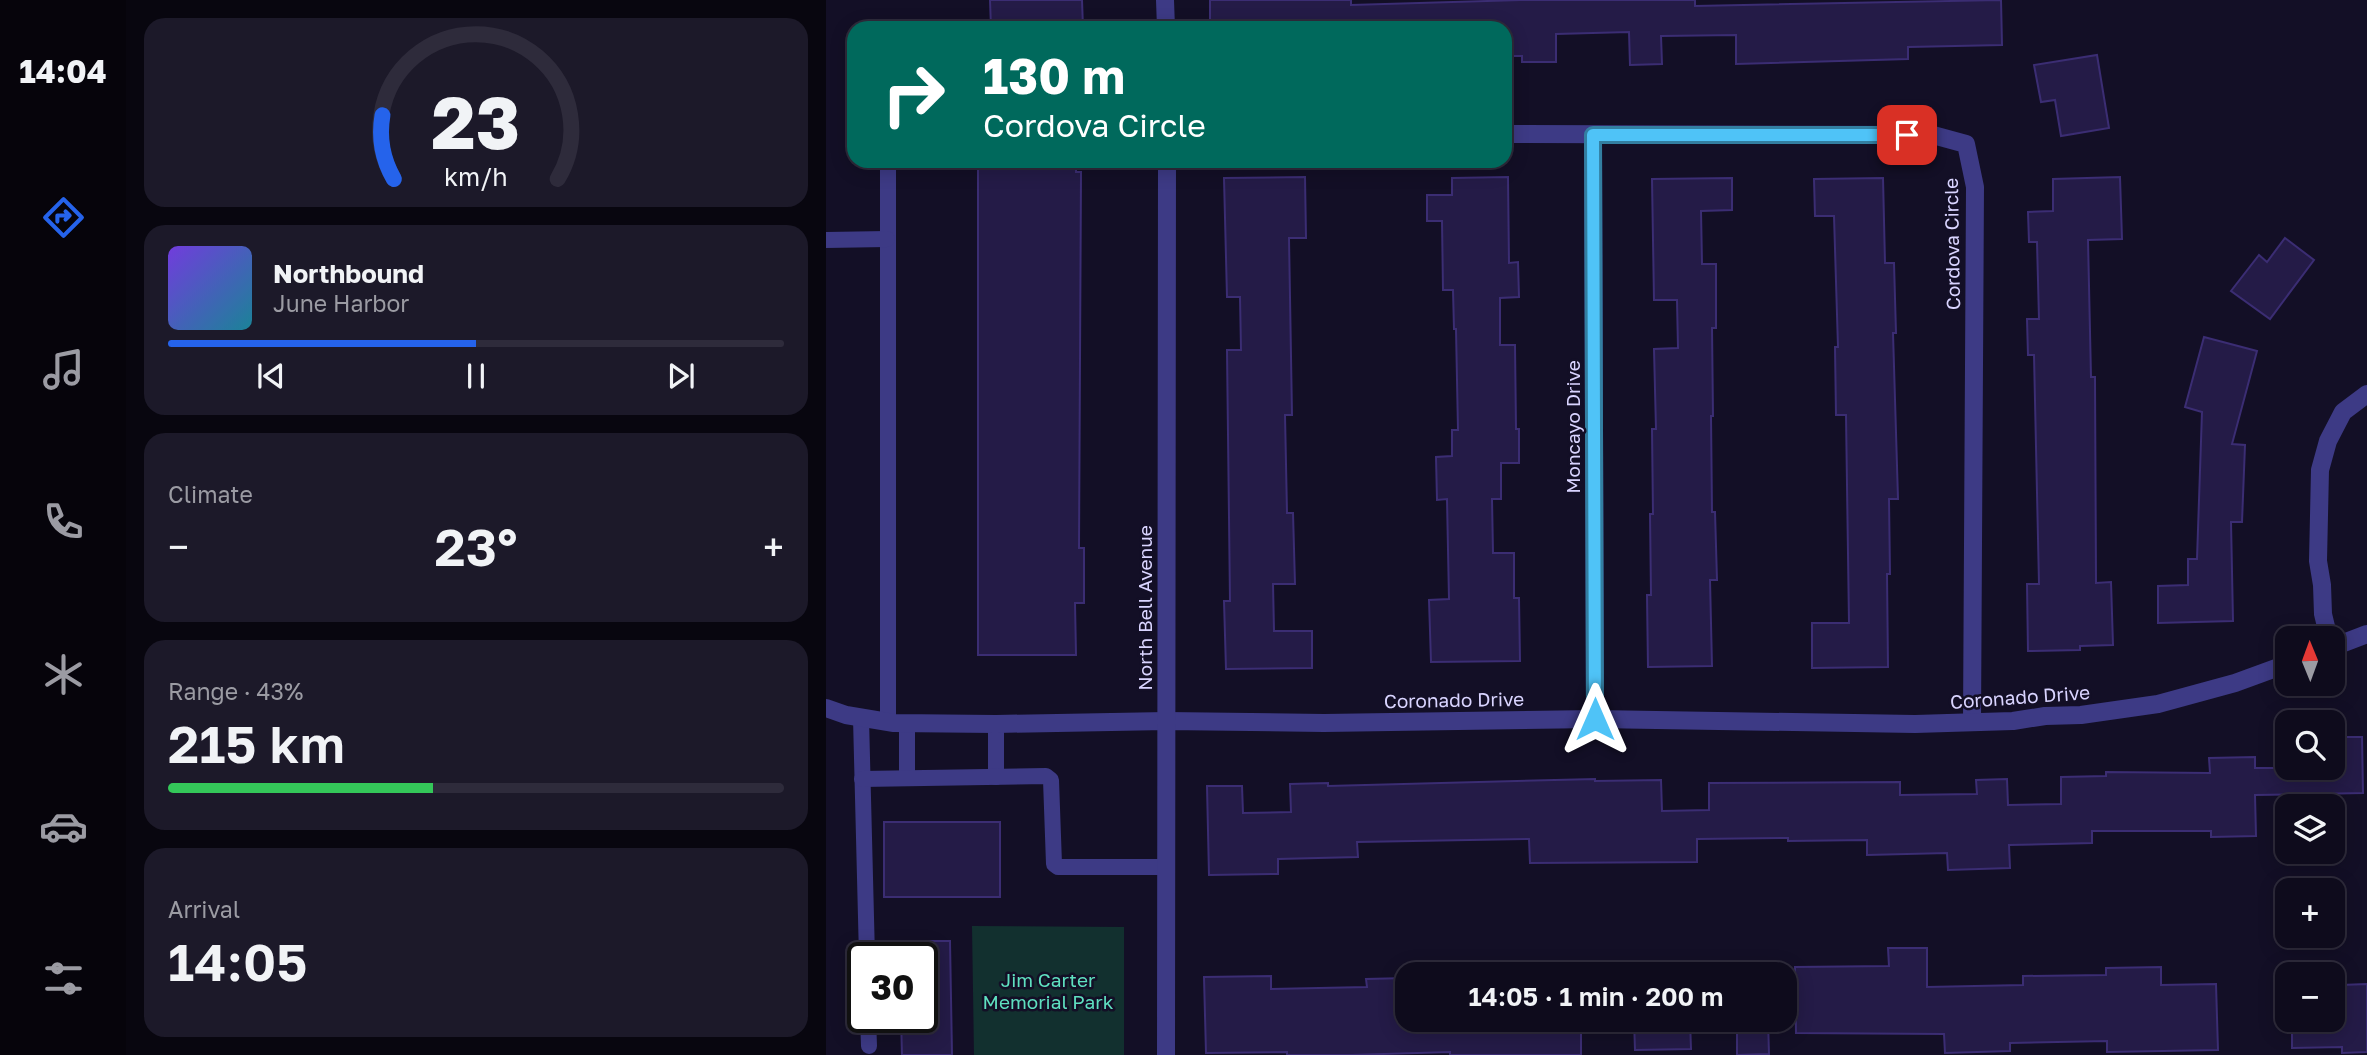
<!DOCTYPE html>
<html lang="en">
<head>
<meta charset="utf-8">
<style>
  :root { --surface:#0e0b1c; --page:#1c1929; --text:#f1f3f6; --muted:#9b9ba3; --line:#2e2b3b; --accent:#2563eb }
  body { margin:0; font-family:"Golos Text",sans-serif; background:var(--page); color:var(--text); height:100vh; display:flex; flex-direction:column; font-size:26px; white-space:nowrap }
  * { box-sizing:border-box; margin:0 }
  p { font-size:23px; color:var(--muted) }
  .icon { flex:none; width:38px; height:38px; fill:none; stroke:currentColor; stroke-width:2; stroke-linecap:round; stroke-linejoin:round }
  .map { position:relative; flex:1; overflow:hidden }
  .details { display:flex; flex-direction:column; gap:18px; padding:18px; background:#08060f; width:700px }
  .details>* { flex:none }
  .top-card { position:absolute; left:21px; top:21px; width:665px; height:147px; border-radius:21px; box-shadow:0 4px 18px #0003,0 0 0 2px var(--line); background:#00695c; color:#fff; overflow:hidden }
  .needle { width:46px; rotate:359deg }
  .buttons { position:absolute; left:1449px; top:626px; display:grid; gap:14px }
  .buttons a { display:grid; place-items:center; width:70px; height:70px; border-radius:14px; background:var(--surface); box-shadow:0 4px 18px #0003,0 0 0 2px var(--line); font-size:35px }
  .speed { position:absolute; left:21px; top:942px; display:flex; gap:14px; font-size:35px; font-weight:700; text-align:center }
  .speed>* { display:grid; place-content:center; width:91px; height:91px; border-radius:50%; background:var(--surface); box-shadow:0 4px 18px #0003,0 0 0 2px var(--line); line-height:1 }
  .speed .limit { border:4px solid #111; border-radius:10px; background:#fff; color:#111 }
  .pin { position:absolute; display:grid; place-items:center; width:60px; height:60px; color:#fff; margin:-30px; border-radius:14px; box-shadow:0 4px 10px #0006 }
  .me { position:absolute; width:77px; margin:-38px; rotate:0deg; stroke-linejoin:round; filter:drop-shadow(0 0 5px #0008) }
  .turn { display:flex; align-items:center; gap:24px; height:147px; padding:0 21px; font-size:32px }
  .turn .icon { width:91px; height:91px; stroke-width:2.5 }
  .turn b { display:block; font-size:49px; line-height:60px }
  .big { font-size:52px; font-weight:600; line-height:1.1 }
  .details .widget { flex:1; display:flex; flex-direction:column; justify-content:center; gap:10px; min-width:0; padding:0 24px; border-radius:21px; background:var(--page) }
  .details .dial { align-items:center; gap:0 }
  .dial svg { height:182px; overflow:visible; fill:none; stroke:var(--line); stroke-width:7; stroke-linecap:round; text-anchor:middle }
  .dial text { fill:var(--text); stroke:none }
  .song { display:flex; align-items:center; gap:21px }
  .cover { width:84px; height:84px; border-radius:10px; background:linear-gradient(135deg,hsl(260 70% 55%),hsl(190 70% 35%)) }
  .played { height:7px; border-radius:4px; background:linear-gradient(90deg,var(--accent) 50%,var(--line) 50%) }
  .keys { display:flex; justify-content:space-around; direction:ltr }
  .heat { display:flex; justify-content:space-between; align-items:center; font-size:38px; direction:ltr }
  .charge { height:10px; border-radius:5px; background:linear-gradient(90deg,#34c759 43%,var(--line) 0) }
  .trip { position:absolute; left:569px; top:962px; width:402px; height:70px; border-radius:21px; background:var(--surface); box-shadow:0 4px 18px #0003,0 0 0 2px var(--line); font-weight:600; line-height:70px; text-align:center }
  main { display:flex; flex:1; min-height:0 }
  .tab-bar { display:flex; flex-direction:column; width:126px; justify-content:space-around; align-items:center; background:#06040b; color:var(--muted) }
  .tab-bar .icon { width:49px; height:49px }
  .tab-bar .active { color:var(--accent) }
  .tab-bar b { font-size:32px; color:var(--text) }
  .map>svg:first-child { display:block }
</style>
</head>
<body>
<main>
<nav class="tab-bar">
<b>14:04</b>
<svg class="icon active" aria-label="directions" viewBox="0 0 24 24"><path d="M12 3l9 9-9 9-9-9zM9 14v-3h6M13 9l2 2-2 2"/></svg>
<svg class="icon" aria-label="music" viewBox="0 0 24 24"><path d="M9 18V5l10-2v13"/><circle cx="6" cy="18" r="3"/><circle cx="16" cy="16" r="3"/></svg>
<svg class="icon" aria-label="phone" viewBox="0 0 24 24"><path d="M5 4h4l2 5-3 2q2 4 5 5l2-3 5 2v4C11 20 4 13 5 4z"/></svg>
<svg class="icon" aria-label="climate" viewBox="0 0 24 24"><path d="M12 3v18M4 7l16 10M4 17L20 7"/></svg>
<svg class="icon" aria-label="car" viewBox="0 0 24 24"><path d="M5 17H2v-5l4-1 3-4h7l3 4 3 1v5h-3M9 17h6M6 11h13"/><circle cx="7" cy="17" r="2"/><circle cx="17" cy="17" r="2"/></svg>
<svg class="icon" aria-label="filters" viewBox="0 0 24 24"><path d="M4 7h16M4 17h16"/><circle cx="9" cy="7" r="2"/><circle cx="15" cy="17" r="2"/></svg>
</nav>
<section class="details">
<div class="widget dial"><svg viewBox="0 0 100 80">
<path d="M14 69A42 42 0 1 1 86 69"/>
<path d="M14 69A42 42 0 0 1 9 41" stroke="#2563eb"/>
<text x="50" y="56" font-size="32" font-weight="700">23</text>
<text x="50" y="72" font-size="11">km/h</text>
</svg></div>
<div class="widget">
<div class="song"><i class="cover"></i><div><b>Northbound</b><p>June Harbor</p></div></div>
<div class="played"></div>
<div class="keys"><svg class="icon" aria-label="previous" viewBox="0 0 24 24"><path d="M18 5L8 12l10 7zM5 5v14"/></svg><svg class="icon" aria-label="pause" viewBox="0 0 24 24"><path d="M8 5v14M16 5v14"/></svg><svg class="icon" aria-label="next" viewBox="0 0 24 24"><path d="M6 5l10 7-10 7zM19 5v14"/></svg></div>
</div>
<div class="widget"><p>Climate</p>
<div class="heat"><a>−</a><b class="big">23°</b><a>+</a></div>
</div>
<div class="widget"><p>Range · 43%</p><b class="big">215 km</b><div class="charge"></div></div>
<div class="widget"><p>Arrival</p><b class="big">14:05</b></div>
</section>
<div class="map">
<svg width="1541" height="1055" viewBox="0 0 1541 1055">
  <rect width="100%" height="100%" fill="#130f26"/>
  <polygon fill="#12302f" points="146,926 298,927 298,1055 148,1055"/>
  <g fill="#241b47" stroke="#3b2d73" stroke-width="2">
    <polygon points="164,0 256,0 257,28 165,28"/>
    <polygon points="384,0 525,0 525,5 695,0 869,0 869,6 1175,0 1176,45 1082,47 1082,59 910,64 910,35 835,36 836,64 804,65 803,32 730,34 730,62 696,62 696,56 679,56 679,28 384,28"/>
    <polygon points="1271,55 1283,128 1235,136 1229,100 1215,102 1208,65"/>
    <polygon points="152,161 250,161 250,172 255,172 253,548 258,548 258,603 249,603 250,655 152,655"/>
    <polygon points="479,177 480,238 463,238 466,415 459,415 461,513 467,513 469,584 447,584 448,631 486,631 486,668 400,669 398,601 404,601 401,350 415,350 414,297 401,297 398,178"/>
    <polygon points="682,177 683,263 692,262 693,297 674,298 674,345 689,345 690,429 693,429 693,463 675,463 675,499 666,499 667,553 688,553 688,598 693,598 694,661 605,662 603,600 623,599 621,499 611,500 610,457 626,456 626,430 632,430 630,329 628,329 627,290 617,290 616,221 601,221 601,195 626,195 626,178"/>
    <polygon points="1294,177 1296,239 1262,240 1265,377 1269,377 1270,583 1285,582 1287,645 1254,646 1254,650 1202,651 1201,584 1213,584 1208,355 1202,355 1201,319 1213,319 1211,242 1203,242 1202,212 1227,211 1227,179"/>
    <polygon points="906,178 906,210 875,211 876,264 890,264 890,328 886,328 887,416 885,416 886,512 889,512 891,580 884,580 886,666 822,667 821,595 825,595 824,514 827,514 826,429 830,429 828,349 852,348 851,300 828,300 826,179"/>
    <polygon points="1057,178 1059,263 1068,263 1070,333 1067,333 1072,499 1063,499 1064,574 1061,574 1062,667 986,668 986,623 1023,623 1020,415 1010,415 1009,347 1012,347 1008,216 989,216 988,179"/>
    <polygon points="1459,238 1488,260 1444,319 1405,291 1433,255 1441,262"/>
    <polygon points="1378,337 1431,351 1406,444 1419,445 1416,522 1405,522 1407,621 1332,623 1332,586 1362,585 1362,559 1371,559 1376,412 1359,407"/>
    <polygon points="1507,737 1536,737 1537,793 1429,795 1430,836 1385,837 1385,831 1266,831 1266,843 1183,845 1184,868 1122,870 1121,853 1041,855 1041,840 962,841 962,838 871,839 871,862 704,863 703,839 531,842 532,857 452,859 452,874 383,875 381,786 416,786 417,813 465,812 464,784 502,783 502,786 769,779 769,781 835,780 836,811 883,810 883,783 1074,782 1074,795 1151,794 1150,780 1181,779 1182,805 1235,804 1235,777 1280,776 1280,772 1384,773 1383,758 1429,757 1429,768 1507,768"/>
    <rect x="58" y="822" width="116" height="75"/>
    <polygon points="96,941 124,941 126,1055 76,1055 75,1017 96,1017"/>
    <polygon points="1062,948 1101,948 1101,987 1197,985 1197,976 1280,975 1280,968 1335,967 1335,985 1390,984 1392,1050 1281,1052 1281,1041 1184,1043 1184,1051 1119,1053 1118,1034 970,1033 969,967 1063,966"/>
    <polygon points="445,976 445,989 541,987 540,979 581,978 581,1020 755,1020 755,1055 624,1055 624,1052 525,1055 461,1055 461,1052 380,1053 378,977"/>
    <polygon points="1541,984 1541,1052 1516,1053 1516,1047 1466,1048 1466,1020 1516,1020 1515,985"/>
    <polygon points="808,1020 864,1020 865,1049 809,1050"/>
    <polygon points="911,1020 942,1020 943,1054 911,1055"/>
  </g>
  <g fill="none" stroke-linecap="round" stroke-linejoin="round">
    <g stroke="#3d3a85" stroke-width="16">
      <polyline points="62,161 62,722"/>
      <polyline points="0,240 61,239"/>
      <polyline points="35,718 41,957"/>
      <polyline points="81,723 81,778"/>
      <polyline points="170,724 170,777"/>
      <polyline points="36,779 220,776 225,780 228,864 232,867 340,867"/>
      <polyline points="42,1017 43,1046"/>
    </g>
    <g stroke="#3d3a85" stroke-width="18">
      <polyline points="679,134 1107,135 1140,144 1149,187 1146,722"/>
      <polyline points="767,135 769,719"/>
      <polyline points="1503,639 1497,614 1496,585 1492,561 1494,470 1502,441 1517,412 1541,394"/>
      <polyline points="1507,647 1541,634"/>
      <polyline points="0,708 20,715 68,723 170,724 340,721 498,723 769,719 1089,724 1187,721 1219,716 1255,715 1332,704 1409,683 1461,664"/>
    </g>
    <g stroke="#3d3a85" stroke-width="18">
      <polyline points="339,0 340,28"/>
      <polyline points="340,1055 341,161"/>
    </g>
  </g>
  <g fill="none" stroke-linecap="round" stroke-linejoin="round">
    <defs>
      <polyline id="route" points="769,719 767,135 1081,135"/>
    </defs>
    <use href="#route" stroke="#337fa1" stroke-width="18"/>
    <use href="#route" stroke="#4fc3f7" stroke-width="12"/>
  </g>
  <g text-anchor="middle" stroke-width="5" stroke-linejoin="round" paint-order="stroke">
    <g font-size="19" fill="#d9d4ff" stroke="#130f26">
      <text transform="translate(1126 244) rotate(-91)" y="7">Cordova Circle</text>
      <text transform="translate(747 427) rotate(-90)" y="7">Moncayo Drive</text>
      <text transform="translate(319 608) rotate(-90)" y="7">North Bell Avenue</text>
      <text transform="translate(1194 697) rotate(-4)" y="7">Coronado Drive</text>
      <text transform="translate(628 700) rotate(-1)" y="7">Coronado Drive</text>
    </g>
    <g font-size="19" fill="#5fe0c0" stroke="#130f26">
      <text x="222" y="987">Jim Carter<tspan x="222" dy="22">Memorial Park</tspan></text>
    </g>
  </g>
</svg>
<div class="buttons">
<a><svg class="needle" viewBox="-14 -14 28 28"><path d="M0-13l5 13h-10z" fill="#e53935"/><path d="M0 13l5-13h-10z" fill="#9b9ba3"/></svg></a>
<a><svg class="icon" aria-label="search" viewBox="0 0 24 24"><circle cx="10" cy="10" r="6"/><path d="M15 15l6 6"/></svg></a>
<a><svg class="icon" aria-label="layers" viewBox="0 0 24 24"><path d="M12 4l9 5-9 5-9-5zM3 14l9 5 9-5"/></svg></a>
<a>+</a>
<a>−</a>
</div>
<div class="speed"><div class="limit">30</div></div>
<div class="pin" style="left:1081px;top:135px;background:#d93025"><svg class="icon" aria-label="arrive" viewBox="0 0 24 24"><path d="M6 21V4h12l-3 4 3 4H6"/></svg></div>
<svg class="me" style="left:769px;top:719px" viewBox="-20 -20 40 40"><path d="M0-17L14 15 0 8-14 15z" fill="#4fc3f7" stroke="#fff" stroke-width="4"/></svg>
<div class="trip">14:05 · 1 min · 200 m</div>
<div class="top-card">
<div class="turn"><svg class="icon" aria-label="right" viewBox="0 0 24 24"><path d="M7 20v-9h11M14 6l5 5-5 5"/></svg><div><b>130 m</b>Cordova Circle</div></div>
</div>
</div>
</main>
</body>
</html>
